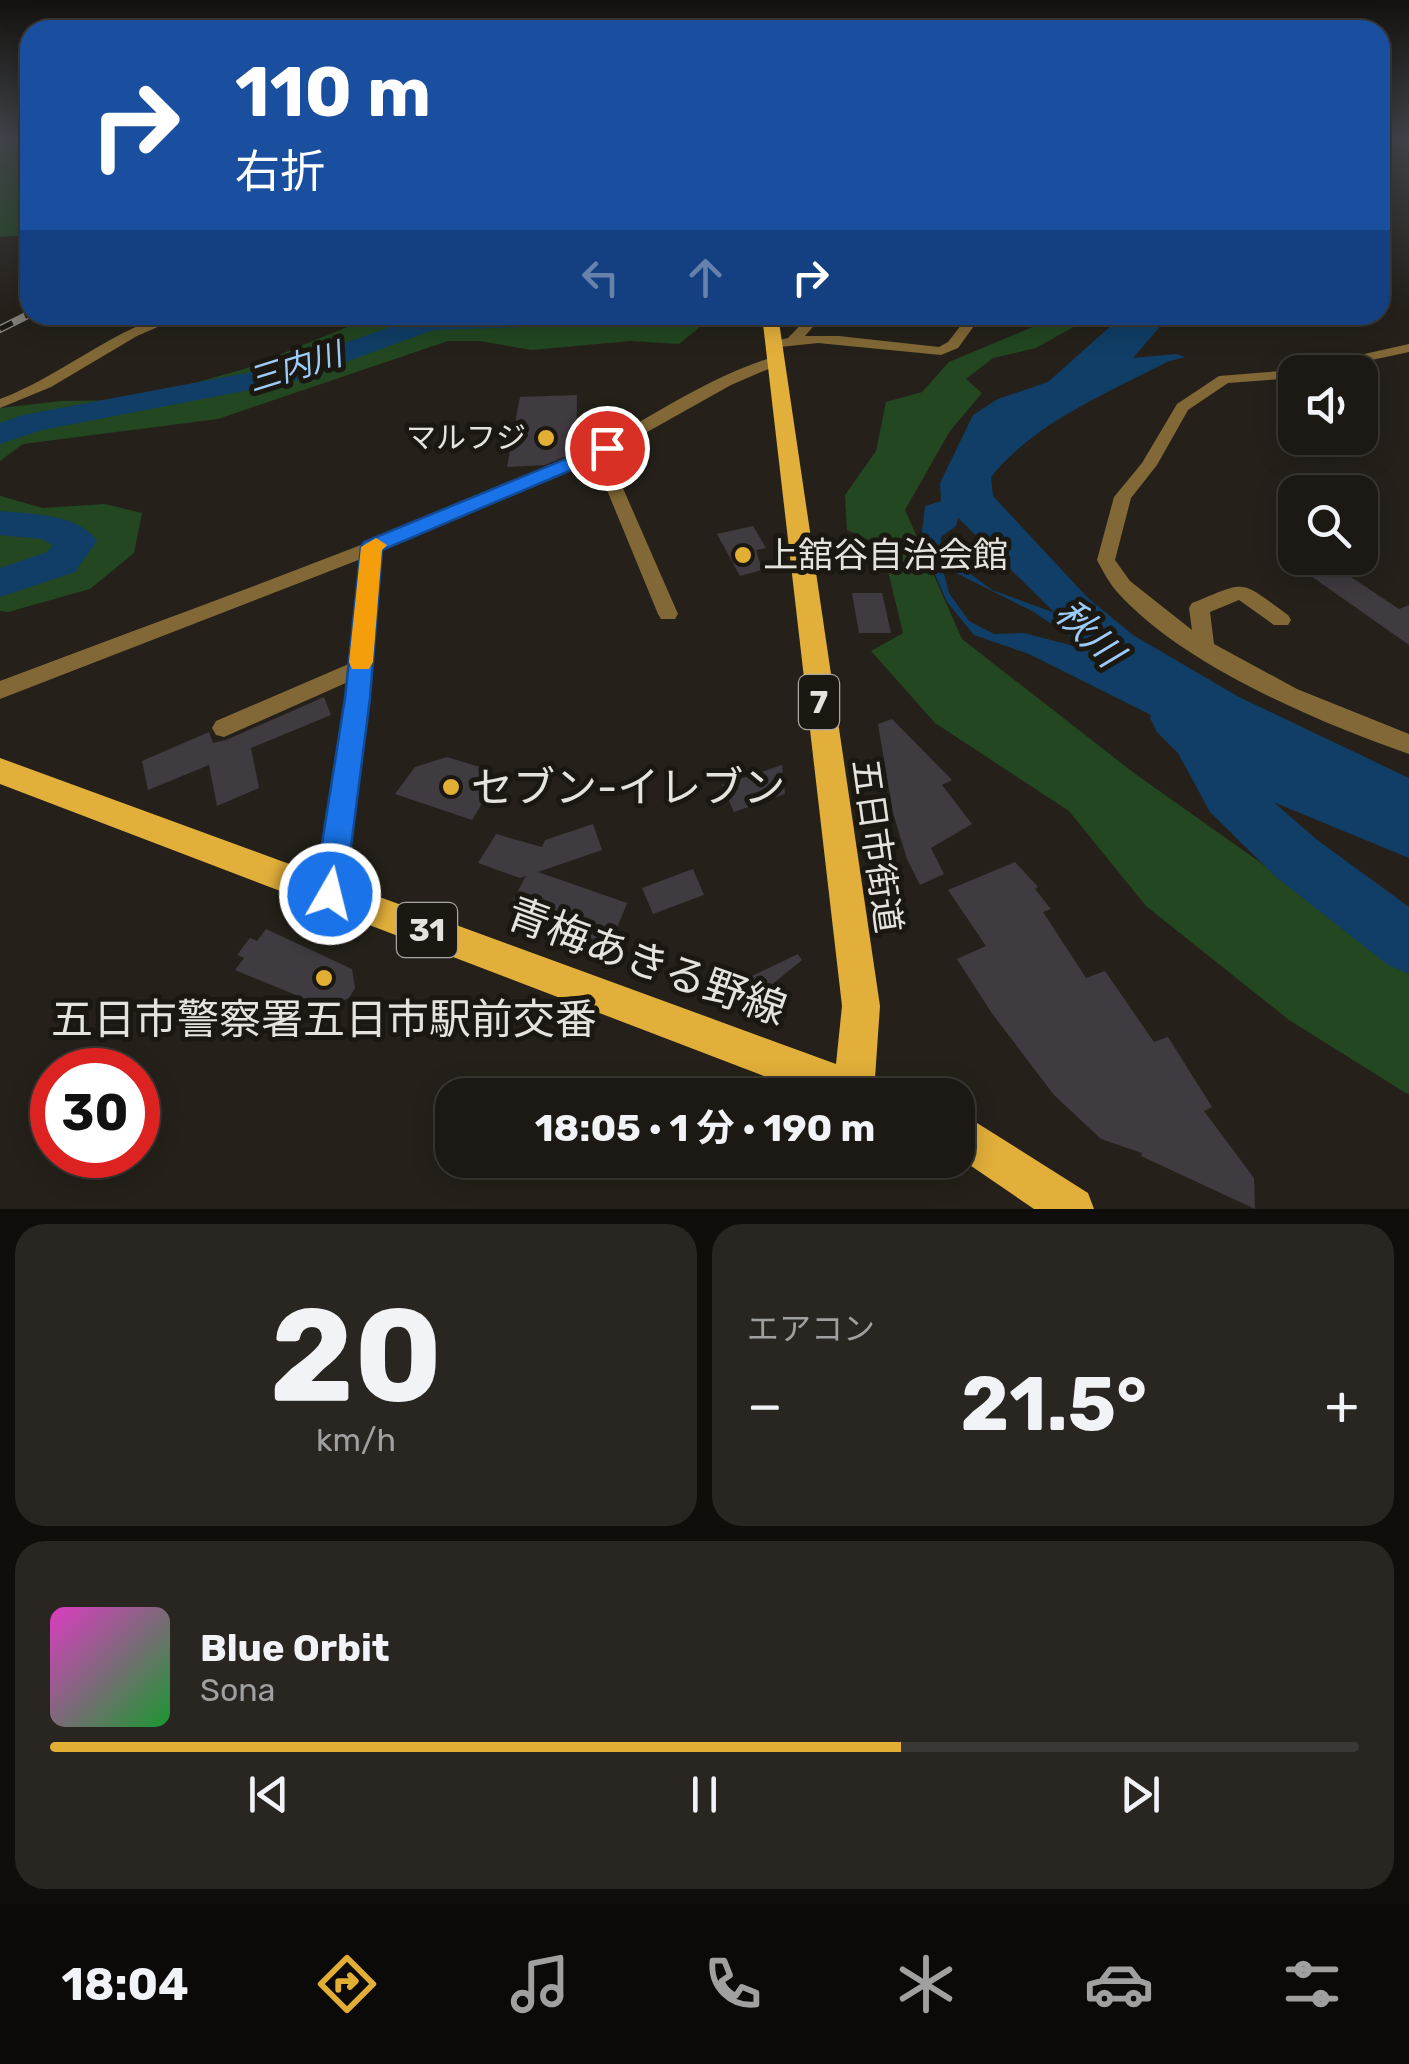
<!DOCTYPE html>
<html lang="ja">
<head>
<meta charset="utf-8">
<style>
  :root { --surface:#1c1914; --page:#292622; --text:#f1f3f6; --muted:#a0a0a0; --line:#3a3834; --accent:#e2af34 }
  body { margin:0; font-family:Rubik,"Noto Sans JP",sans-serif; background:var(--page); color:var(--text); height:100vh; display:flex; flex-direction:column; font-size:38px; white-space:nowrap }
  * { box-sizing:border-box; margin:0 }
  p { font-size:32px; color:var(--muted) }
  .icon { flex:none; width:55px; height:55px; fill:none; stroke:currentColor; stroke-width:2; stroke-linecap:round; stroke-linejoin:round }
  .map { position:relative; height:1209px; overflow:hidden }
  .panel { display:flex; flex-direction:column; gap:15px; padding:15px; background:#0f0e0b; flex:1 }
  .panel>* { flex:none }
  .guide { position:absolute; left:20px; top:20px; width:1370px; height:305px; border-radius:30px; box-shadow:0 5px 25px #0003,0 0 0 2px var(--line); background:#1a4fa0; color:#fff; overflow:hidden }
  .controls { position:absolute; left:1278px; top:355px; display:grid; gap:20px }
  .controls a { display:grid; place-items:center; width:100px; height:100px; border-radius:20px; background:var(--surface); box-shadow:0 5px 25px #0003,0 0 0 2px var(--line); font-size:50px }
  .speed { position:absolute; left:30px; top:1048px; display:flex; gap:20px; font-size:50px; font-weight:700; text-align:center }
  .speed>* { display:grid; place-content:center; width:130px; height:130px; border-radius:50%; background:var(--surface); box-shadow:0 5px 25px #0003,0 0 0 2px var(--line); line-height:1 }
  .speed .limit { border:15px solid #d22; background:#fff; color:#111 }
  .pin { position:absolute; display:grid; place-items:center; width:85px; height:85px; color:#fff; margin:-42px; border:5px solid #fff; border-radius:50%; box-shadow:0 2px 10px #0007 }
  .me { position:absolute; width:110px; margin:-55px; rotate:8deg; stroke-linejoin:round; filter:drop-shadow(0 0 8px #0008) }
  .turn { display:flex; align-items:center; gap:35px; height:210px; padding:0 50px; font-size:45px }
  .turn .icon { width:130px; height:130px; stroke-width:2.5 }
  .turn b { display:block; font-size:70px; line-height:85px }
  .lanes { display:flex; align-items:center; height:95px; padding:0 50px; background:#0003; justify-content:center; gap:50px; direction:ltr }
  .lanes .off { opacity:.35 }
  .big { font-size:75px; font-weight:700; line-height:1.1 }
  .panel .card { flex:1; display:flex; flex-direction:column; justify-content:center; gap:15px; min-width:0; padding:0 35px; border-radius:30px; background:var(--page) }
  .panel .dial { align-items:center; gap:0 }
  .dial b { font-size:130px; line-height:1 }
  .song { display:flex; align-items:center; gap:30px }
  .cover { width:120px; height:120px; border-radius:15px; background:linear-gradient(135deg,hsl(310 70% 55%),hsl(130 70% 35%)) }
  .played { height:10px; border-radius:5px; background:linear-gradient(90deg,var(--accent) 65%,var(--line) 65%) }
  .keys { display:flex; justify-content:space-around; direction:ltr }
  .heat { display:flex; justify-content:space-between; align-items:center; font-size:55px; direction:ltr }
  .panel .tiles { flex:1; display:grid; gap:15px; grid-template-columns:1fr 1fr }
  .card:last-child { grid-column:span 2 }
  .trip { position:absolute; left:435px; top:1078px; width:540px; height:100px; border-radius:30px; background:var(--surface); box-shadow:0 5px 25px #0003,0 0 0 2px var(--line); font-weight:700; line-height:100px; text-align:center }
  .menu { display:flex; height:160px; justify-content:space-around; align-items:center; background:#0b0a08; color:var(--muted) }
  .menu .icon { width:70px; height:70px }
  .menu .selected { color:var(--accent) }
  .menu b { font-size:45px; color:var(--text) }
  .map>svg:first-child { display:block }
</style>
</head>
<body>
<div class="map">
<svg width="1409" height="1209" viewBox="0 0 1409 1209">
  <rect width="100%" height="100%" fill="#25211a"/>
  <g fill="#224721">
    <polygon points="0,139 30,139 30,235 0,237"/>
    <polygon points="435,315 712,317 679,344 630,341 532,350 479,341 448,341 218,419 23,444 0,461 0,408 61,401 134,400 244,369 350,326 383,319 408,323"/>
    <polygon points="1061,315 1095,315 1036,348 993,358 966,379 982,393 950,431 905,510 962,639 1134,773 1409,968 1409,1095 1289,1020 1146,906 1069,811 935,723 871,651 903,633 882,546 847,530 845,495 876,451 886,402 922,392 949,362"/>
    <polygon points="0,496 43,508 105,504 142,513 134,553 90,589 8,612 0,611"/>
  </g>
  <path fill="#103e66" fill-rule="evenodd" d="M1123,315h47l-37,43 43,-4 9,3 -18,5c-61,32 -132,60 -176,115l2,19 95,102 45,37 106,62 170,81v80l-158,-65 -58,-43 -28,-28 -136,-68 -55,-19 -27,-33 -20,-46 -5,-24 3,-26 16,-5 -1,-18 33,-68 25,-16 50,-17zM958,518l97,95 -63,-23 -52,-39 1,-14 15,-11zM942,566l90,45 61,40 -69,-18 -30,1 -25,-13 -20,-28z"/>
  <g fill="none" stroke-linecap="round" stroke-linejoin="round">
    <g fill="#103e66" fill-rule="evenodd">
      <polygon points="425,315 662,315 649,323 433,330 291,382 42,430 0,444 0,423 23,415 273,368"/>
      <path d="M0,511c30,3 78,2 97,30l-22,31 -75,25v-29l47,-16 6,-7 -12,-6 -41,-4z"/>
      <polygon points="1174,698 1191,704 1214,723 1248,780 1316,839 1409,907 1409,974 1388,965 1276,877 1210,812 1178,753 1157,732 1150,718 1157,704"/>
    </g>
  </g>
  <g fill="#403a41">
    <polygon points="577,395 576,452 545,465 507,467 520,397"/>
    <polygon points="753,526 766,548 756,550 762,570 740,576 717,534"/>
    <polygon points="1336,567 1399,609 1409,605 1409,645 1311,576"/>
    <polygon points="852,593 882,593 891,633 859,633"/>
    <polygon points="324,697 331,715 251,748 259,788 217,806 209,765 148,790 142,761 209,732 213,743 226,740"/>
    <polygon points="892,719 952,780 942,785 972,824 931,848 944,874 920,885 907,859 893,813 878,724"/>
    <polygon points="447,757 483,768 490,790 472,820 395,794 415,767"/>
    <polygon points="782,765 785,794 734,812 722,785"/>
    <polygon points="593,824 602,850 538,872 627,903 608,951 584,942 592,923 548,908 542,922 508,909 526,876 520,878 478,863 496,834 542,847 545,840"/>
    <polygon points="1015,862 1038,887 1035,889 1051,909 1043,912 1086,978 1105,971 1154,1042 1168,1037 1212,1107 1204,1111 1254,1178 1255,1209 1141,1156 1142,1153 1101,1139 1054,1095 991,1012 957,959 986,946 948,890"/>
    <polygon points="693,869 704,895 653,914 642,888"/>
    <polygon points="266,929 352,969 355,988 349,998 341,1002 331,998 325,1007 235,970 244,958 237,955 250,938 257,941"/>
    <polygon points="798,954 802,960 746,1006 714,994"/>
  </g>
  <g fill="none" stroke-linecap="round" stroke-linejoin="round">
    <g fill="#816836" fill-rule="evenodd">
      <path d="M166,315h19l-48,21 -86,51 -51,21v-9c59,-22 106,-65 166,-84z"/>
      <polygon points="810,315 823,315 805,336 839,336 939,347 948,342 969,315 982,315 958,348 941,355 818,343 770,348 770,342 788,338"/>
      <path d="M1409,344v8l-93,20h-21v6l-67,5 -40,27 -31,55 -26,33 -16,62 15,21 62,49 -3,-22 3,-5c57,-23 46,-24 96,12l3,5 -3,5h-14l-35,-25 -29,12 4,32 83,45 112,45v20c-92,-32 -226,-89 -291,-161 -9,-10 -15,-22 -21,-33l17,-63 28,-34 35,-59 42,-28 74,-6z"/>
      <path d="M777,356l5,1v6l-51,22 -123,69 70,160 -3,5h-14l-3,-5 -63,-153 -214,90 -12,147 -25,196 -4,9 -10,4 -10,-4 -4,-9 32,-212 -124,55 -8,-2 -4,-7 4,-7 135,-58 10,-104 -361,140v-18c185,-70 371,-136 553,-214 76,-32 144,-88 224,-111z"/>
    </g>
    <g fill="#e2af3a" fill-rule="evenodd">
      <polygon points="762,315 778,315 880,1006 875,1078 881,1081 887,1095 814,1095 0,784 0,758 836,1064 842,1006"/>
      <polygon points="958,1111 1088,1193 1094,1209 1034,1209 958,1157"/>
    </g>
    <defs>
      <polyline id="rail" points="0,329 30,314"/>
    </defs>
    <use href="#rail" stroke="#827f79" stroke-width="8"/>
    <use href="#rail" stroke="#1b1811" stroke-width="5" stroke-dasharray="14" stroke-linecap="butt"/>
  </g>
  <linearGradient id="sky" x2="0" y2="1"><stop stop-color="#14120e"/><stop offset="0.45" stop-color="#404349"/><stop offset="1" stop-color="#404349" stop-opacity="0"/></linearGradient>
  <rect width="1409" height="308" fill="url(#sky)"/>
  <polygon fill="#1a73e8" stroke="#114b97" stroke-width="2.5" points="607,442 614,444 614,452 382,550 370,698 345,894 341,904 330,909 319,904 314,894 345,698 361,547 364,542"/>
  <polygon fill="#f59e0b" points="376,538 387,545 382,550 373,662 369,669 352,669 349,662 361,547"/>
  <g fill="#e2af34" stroke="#1b1811" stroke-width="4">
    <circle cx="546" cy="438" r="10"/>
    <circle cx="743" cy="555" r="10"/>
    <circle cx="451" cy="787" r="10"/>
    <circle cx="324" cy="978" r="10"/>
  </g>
  <g text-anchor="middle" stroke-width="10" stroke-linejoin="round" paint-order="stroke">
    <g font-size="30" fill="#e5e3de" stroke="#1b1811" text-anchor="end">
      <text x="526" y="448">マルフジ</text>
    </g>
    <g font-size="32" font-style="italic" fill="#9eccfa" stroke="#1b1811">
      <text transform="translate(295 367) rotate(-17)" y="11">三内川</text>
    </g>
    <g fill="#1b1811" stroke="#a8a6a0" stroke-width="2.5">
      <rect x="799" y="675" width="40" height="54" rx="8"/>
      <rect x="397" y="903" width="60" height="54" rx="8"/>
    </g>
    <g font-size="32" font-weight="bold" fill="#e5e3de">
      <text x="819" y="713">7</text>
      <text x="427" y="941">31</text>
    </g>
    <g font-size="35" fill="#e5e3de" stroke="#1b1811" text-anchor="start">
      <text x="763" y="567">上舘谷自治会館</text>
    </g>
    <g font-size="35" fill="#e5e3de" stroke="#1b1811">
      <text transform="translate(877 846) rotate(82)" y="12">五日市街道</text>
    </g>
    <g font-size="38" font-style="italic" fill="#9eccfa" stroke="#1b1811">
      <text transform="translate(1089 633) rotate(45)" y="13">秋川</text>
    </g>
    <g font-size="42" fill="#e5e3de" stroke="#1b1811" text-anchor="start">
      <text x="471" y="802">セブン-イレブン</text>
      <text x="324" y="1034" text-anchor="middle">五日市警察署五日市駅前交番</text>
    </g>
    <g font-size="42" fill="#e5e3de" stroke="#1b1811">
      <text transform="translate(647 961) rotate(20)" y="15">青梅あきる野線</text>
    </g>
  </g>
</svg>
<div class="controls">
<a><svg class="icon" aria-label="sound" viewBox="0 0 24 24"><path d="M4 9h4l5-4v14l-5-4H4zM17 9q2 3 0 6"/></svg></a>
<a><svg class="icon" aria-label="search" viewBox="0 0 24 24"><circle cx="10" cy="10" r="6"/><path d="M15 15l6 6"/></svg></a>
</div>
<div class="speed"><div class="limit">30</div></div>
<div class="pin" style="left:607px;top:448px;background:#d93025"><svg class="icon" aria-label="arrive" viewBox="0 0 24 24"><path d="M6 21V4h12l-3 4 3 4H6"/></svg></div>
<svg class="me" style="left:330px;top:894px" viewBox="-20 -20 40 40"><circle r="17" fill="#1a73e8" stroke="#fff" stroke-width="3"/><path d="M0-11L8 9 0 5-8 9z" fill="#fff"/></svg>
<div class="trip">18:05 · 1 分 · 190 m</div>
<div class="guide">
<div class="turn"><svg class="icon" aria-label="right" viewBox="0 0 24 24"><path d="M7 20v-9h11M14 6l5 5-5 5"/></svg><div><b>110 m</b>右折</div></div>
<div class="lanes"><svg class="icon off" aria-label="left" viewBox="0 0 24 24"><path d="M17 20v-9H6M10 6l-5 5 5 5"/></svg><svg class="icon off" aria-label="ahead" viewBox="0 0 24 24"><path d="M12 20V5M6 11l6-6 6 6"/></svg><svg class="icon" aria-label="right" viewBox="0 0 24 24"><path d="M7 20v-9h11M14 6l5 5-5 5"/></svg></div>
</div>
</div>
<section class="panel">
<div class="tiles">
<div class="card dial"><b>20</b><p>km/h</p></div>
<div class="card"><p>エアコン</p>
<div class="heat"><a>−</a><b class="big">21.5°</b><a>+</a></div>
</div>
<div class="card">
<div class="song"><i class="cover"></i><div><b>Blue Orbit</b><p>Sona</p></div></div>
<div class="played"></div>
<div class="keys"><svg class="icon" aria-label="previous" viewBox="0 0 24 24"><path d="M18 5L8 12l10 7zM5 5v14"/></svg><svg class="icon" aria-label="pause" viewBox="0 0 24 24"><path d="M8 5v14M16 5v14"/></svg><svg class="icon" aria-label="next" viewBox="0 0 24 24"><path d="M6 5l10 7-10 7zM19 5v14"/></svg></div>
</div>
</div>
</section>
<nav class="menu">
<b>18:04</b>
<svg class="icon selected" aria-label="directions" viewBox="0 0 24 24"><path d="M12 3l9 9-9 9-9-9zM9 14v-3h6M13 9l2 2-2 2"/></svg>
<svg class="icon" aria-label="music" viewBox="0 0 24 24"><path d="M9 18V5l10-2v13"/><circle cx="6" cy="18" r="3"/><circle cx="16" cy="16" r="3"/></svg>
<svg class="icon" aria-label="phone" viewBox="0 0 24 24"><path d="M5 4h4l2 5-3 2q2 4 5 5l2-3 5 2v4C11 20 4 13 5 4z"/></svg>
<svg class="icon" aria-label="climate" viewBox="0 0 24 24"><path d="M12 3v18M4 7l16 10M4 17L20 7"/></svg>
<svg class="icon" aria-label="car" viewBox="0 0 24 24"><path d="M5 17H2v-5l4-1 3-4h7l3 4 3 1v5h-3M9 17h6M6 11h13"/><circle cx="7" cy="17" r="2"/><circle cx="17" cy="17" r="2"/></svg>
<svg class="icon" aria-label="filters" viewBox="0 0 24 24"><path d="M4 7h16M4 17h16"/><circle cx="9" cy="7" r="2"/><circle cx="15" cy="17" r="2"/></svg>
</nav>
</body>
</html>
